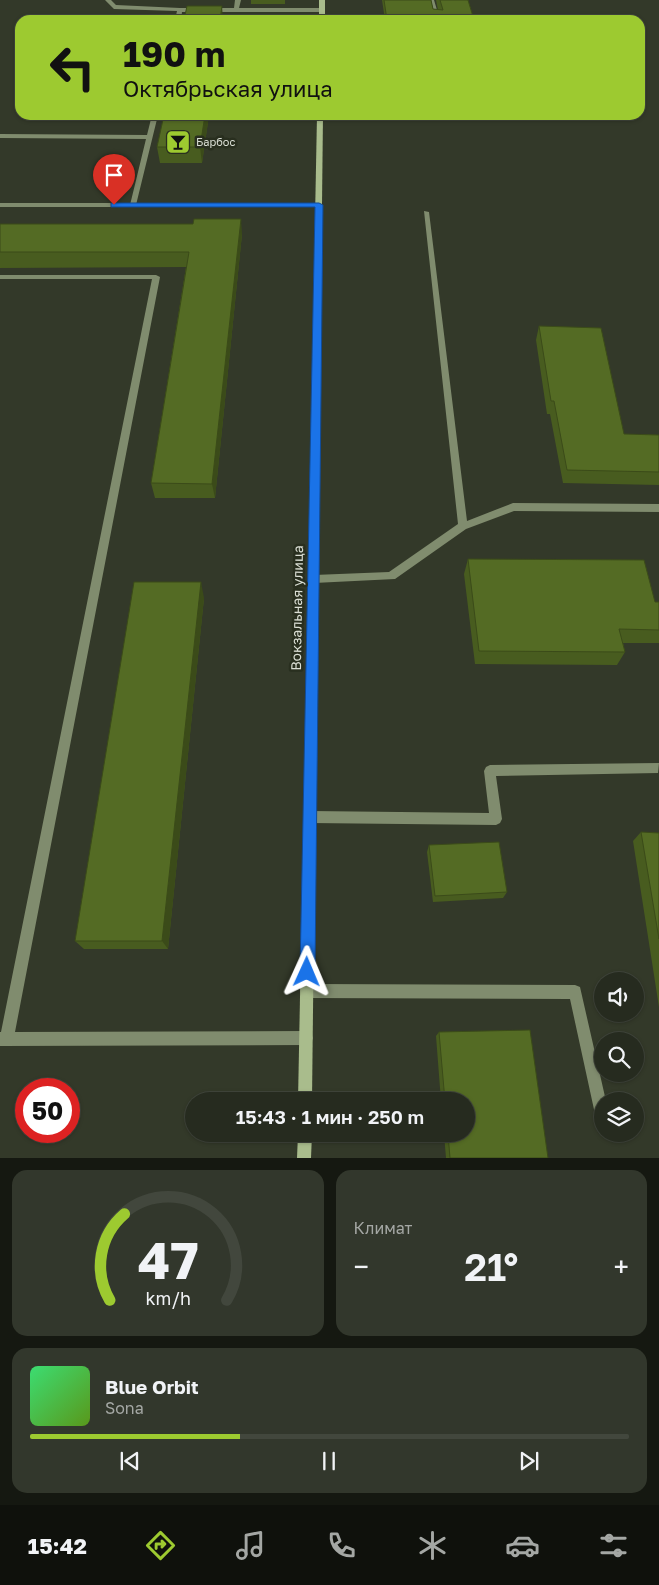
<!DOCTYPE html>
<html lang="ru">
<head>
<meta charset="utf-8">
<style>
  :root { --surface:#262b1f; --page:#32372c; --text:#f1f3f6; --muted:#a4a7a4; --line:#42473d; --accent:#9dca30 }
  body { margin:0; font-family:"Golos Text",sans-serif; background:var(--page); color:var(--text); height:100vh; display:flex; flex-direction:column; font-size:19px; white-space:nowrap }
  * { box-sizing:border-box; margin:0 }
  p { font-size:16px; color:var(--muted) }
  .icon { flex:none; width:28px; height:28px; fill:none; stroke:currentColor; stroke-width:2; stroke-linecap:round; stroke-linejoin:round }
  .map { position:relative; height:1158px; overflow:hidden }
  .drawer { display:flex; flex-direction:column; gap:12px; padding:12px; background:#151811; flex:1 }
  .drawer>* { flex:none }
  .guide { position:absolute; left:15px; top:15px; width:630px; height:105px; border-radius:15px; box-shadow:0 1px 4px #0004,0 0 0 1px var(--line); background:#9dca30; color:#111; overflow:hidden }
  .fabs { position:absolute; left:594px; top:972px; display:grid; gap:10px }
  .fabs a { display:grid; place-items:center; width:50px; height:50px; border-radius:50%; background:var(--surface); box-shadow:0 1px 4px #0004,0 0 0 1px var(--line); font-size:25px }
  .speed { position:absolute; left:15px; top:1078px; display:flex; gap:10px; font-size:25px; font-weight:700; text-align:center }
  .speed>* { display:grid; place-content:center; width:65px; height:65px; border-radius:50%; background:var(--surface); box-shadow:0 1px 4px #0004,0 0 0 1px var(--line); line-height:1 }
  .speed .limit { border:8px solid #d22; background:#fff; color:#111 }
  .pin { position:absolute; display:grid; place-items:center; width:42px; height:42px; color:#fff; margin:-51px -21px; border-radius:50% 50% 50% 0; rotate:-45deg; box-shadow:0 0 5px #0007 }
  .pin .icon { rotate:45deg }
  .me { position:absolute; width:55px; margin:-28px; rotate:1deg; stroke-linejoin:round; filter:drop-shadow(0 0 4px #0008) }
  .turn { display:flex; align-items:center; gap:18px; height:105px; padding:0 25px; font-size:22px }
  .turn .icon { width:65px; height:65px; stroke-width:2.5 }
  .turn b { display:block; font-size:35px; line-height:42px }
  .big { font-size:38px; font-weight:600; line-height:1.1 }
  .drawer .card { flex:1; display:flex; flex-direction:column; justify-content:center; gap:8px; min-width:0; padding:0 18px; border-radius:15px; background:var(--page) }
  .drawer .dial { align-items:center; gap:0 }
  .dial svg { height:130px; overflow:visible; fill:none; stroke:var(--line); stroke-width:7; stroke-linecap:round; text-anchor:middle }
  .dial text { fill:var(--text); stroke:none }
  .song { display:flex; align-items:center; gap:15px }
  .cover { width:60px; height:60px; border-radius:8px; background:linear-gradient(135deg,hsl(140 70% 55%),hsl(90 70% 35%)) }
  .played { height:5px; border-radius:2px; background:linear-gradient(90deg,var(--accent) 35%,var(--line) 35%) }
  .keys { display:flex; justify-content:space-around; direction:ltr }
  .heat { display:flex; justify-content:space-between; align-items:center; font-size:28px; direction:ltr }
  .drawer .tiles { flex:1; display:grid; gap:12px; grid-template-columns:1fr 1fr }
  .card:last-child { grid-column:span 2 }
  .trip { position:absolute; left:185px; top:1092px; width:290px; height:50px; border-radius:25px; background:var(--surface); box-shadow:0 1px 4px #0004,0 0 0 1px var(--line); font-weight:600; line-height:50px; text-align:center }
  .tab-bar { display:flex; height:80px; justify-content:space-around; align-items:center; background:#0f110c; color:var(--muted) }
  .tab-bar .icon { width:35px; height:35px }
  .tab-bar .selected { color:var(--accent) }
  .tab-bar b { font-size:22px; color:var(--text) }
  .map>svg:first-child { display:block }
</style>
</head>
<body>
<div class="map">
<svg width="659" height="1158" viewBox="0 0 659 1158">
  <rect width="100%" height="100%" fill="#333929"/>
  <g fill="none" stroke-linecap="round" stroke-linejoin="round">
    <g fill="#808c6e" fill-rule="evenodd">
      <polygon points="105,0 111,0 116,5 180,8 234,8 235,0 241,0 239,8 322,8 325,10 322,12 182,12 181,20 175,20 177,11 114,9"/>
      <polygon points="428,0 434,0 440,20 434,20"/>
      <polygon points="152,115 158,115 136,205 133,207 130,205 146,139 0,138 0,134 147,135"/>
      <polygon points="424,211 429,212 467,521 513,503 659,504 659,512 514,511 466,529 395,579 314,583 310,582 309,579 310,576 314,575 389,572 458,524"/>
      <polygon points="0,275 156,275 160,277 15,1032 306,1031 311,1033 313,1038 311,1043 306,1045 0,1046 0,1032 1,1032 152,279 0,279"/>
      <polygon points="659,763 658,773 496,776 502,819 500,823 496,825 310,823 306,821 304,817 306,813 310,811 489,813 484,771 486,767 490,765"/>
      <polygon points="307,984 575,985 580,987 606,1101 602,1101 602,1121 597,1119 595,1114 570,999 307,998 302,996 300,991 302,986"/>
    </g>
    <polygon fill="#808c6e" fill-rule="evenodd" points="0,203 319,203 322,205 319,207 0,207"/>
    <g fill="#a9bc8c" fill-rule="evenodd">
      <rect x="319" y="0" width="6" height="20"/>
      <polygon points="317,115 323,115 312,1101 298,1101"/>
      <polygon points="298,1134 312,1134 311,1158 297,1158"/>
    </g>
  </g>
  <g fill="#485c1f">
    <rect x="251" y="0" width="34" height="4"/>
    <polygon points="382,0 431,0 433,9 438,10 436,0 468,0 474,20 385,20"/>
    <polygon points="164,115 209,115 202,163 160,163 157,147"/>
    <polygon points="0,224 242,234 215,498 155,498 151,483 186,267 0,268"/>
    <polygon points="539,326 624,434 659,435 659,485 563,483 550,414 547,414 536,340"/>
    <polygon points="468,559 655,602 659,602 659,643 623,643 625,652 617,665 475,664 464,574"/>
    <polygon points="204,598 168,949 84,949 75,941"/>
    <polygon points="641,832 659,833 659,1007 633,841"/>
    <polygon points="429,845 507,892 503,898 433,902 427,852"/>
    <polygon points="439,1032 548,1158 446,1158 444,1134 466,1134 466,1101 441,1101 436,1036"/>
  </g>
  <g fill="#3b4b19">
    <polygon points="222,6 223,20 220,20"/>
    <polygon points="205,115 209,115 202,163 200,147"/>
    <polygon points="241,219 242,234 215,498 212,484"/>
    <polygon points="201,582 204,598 168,949 162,941"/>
  </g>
  <g fill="#546b24" stroke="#3b4b19">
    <polygon points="384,0 431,0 433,9 443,10 440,0 468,0 474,20 387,20"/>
    <polygon points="187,6 222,6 220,20 184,20"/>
    <polygon points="164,115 205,115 200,147 157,147"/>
    <polygon points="194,219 241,219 212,484 151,483 189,252 0,252 0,224 193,224"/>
    <polygon points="539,326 601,328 624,434 659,435 659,472 567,470 554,401 551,401"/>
    <polygon points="468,559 644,560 655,602 659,602 659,630 619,629 625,652 479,651"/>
    <polygon points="134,582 201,582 162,941 75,941"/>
    <polygon points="641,832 659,833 659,939"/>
    <polygon points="499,842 507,892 435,896 429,845"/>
    <polygon points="530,1030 548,1158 450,1158 448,1134 466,1134 466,1101 445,1101 439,1032"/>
  </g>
  <polygon fill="#1a73e8" stroke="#114b97" points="111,203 319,203 323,205 315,972 313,977 307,979 302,977 300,972 315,207 111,207"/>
  <defs>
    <symbol id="bar-square" viewBox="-11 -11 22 22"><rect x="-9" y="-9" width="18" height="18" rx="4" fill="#9dca30" stroke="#292f1f"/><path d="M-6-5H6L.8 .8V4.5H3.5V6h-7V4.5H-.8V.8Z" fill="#111"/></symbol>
  </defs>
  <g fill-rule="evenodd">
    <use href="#bar-square" x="164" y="128" width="28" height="28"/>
  </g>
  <g text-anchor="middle" stroke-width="5" stroke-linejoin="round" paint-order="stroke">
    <g font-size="11" fill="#daded4" stroke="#292f1f" text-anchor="start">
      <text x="196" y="146">Барбос</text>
    </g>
    <g font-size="14" fill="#daded4" stroke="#292f1f">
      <text transform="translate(297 608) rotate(-89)" y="5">Вокзальная улица</text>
    </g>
  </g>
</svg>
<div class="fabs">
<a><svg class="icon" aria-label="sound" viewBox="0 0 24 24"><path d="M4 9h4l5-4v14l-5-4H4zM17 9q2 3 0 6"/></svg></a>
<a><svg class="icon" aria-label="search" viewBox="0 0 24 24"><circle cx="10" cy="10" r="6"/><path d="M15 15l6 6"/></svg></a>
<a><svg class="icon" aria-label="layers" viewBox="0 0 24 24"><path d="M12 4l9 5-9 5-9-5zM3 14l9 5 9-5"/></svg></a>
</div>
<div class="speed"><div class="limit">50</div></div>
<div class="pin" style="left:114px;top:205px;background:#d93025"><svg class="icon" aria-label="arrive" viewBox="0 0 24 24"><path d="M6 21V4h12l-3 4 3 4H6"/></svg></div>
<svg class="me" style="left:307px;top:972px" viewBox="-20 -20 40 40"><path d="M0-17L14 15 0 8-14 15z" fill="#1a73e8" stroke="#fff" stroke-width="4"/></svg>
<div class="trip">15:43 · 1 мин · 250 m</div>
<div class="guide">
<div class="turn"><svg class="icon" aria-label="left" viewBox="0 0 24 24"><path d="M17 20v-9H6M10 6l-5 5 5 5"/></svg><div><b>190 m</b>Октябрьская улица</div></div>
</div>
</div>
<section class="drawer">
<div class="tiles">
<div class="card dial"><svg viewBox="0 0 100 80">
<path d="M14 69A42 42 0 1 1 86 69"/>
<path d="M14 69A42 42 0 0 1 23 16" stroke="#9dca30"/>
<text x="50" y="56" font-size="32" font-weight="700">47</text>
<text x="50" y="72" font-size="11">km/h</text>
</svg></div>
<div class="card"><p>Климат</p>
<div class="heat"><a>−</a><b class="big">21°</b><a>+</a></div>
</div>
<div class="card">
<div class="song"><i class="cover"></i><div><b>Blue Orbit</b><p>Sona</p></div></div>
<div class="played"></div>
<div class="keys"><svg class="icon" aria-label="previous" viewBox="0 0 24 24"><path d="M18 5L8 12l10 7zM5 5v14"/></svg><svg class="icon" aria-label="pause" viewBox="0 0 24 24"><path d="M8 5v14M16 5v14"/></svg><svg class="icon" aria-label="next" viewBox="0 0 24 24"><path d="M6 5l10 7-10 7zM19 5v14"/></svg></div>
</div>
</div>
</section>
<nav class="tab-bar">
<b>15:42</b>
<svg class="icon selected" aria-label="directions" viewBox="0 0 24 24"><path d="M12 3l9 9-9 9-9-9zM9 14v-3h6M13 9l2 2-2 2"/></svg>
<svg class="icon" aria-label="music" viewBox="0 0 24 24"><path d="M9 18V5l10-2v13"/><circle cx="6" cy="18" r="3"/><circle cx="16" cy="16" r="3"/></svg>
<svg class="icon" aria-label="phone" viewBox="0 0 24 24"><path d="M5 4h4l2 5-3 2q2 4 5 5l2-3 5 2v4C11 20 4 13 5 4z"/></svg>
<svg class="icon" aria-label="climate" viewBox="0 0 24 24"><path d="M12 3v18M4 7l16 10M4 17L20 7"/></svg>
<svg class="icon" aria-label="car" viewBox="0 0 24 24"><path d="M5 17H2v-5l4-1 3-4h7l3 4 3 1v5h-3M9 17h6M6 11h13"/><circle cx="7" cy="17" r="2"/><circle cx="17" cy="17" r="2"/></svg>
<svg class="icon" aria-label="filters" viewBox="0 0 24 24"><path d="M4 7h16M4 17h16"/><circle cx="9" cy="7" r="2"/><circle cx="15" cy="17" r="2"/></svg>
</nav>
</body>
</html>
